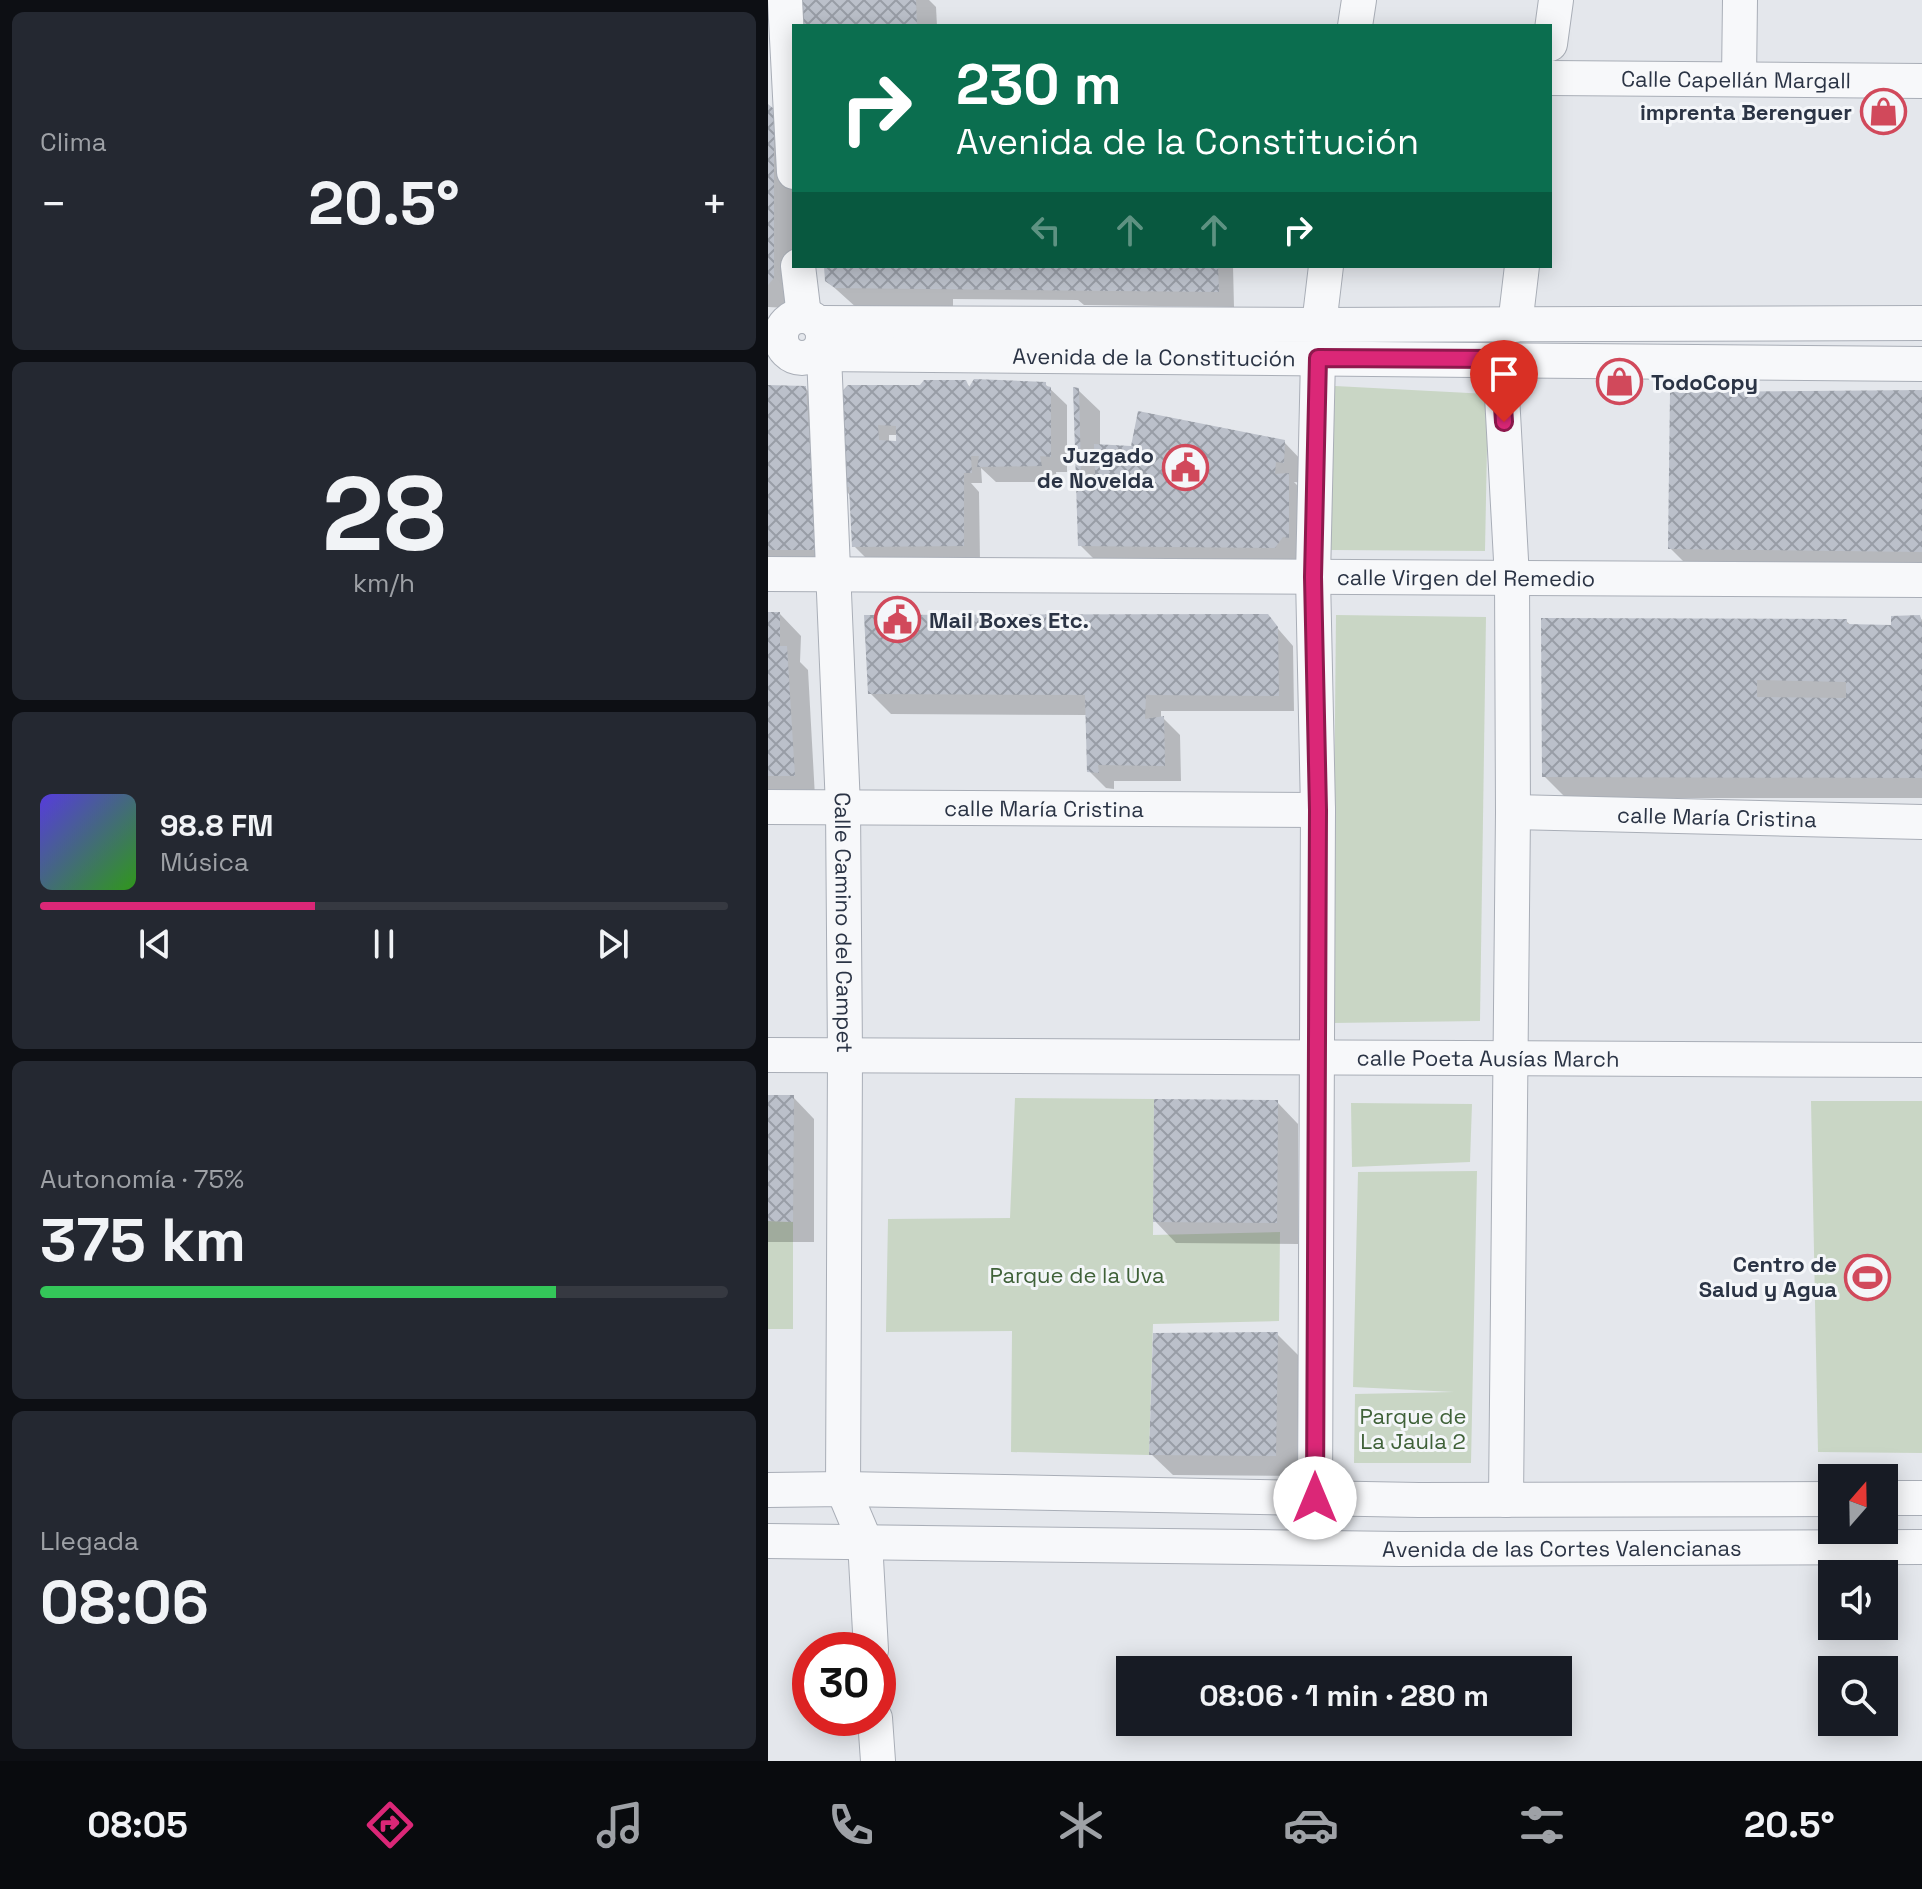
<!DOCTYPE html>
<html lang="es">
<head>
<meta charset="utf-8">
<style>
  :root { --surface:#171b24; --page:#242831; --text:#f1f3f6; --muted:#9ea1a6; --line:#363941; --accent:#db2777 }
  body { margin:0; font-family:"Space Grotesk",sans-serif; background:var(--page); color:var(--text); height:100vh; display:flex; flex-direction:column; font-size:30px; white-space:nowrap }
  * { box-sizing:border-box; margin:0 }
  p { font-size:26px; color:var(--muted) }
  .icon { flex:none; width:44px; height:44px; fill:none; stroke:currentColor; stroke-width:2; stroke-linecap:round; stroke-linejoin:round }
  .map { position:relative; flex:1; overflow:hidden }
  .side { display:flex; flex-direction:column; gap:12px; padding:12px; background:#0d0f14; width:768px }
  .side>* { flex:none }
  .top-card { position:absolute; left:24px; top:24px; width:760px; height:244px; border-radius:0px; box-shadow:0 4px 20px #0003; background:#0b6e4f; color:#fff; overflow:hidden }
  .needle { width:52px; rotate:20deg }
  .fabs { position:absolute; left:1050px; top:1464px; display:grid; gap:16px }
  .fabs a { display:grid; place-items:center; width:80px; height:80px; border-radius:0px; background:var(--surface); box-shadow:0 4px 20px #0003; font-size:40px }
  .speed { position:absolute; left:24px; top:1632px; display:flex; gap:16px; font-size:40px; font-weight:700; text-align:center }
  .speed>* { display:grid; place-content:center; width:104px; height:104px; border-radius:50%; background:var(--surface); box-shadow:0 4px 20px #0003; line-height:1 }
  .speed .limit { border:12px solid #d22; background:#fff; color:#111 }
  .pin { position:absolute; display:grid; place-items:center; width:68px; height:68px; color:#fff; margin:-82px -34px; border-radius:50% 50% 50% 0; rotate:-45deg; box-shadow:0 0 8px #0007 }
  .pin .icon { rotate:45deg }
  .me { position:absolute; width:88px; margin:-44px; rotate:0deg; stroke-linejoin:round; filter:drop-shadow(0 0 6px #0008) }
  .turn { display:flex; align-items:center; gap:28px; height:168px; padding:0 32px; font-size:36px }
  .turn .icon { width:104px; height:104px; stroke-width:2.5 }
  .turn b { display:block; font-size:56px; line-height:68px }
  .lanes { display:flex; align-items:center; height:76px; padding:0 32px; background:#0003; justify-content:center; gap:40px; direction:ltr }
  .lanes .off { opacity:.35 }
  .big { font-size:60px; font-weight:700; line-height:1.1 }
  .side .card { flex:1; display:flex; flex-direction:column; justify-content:center; gap:12px; min-width:0; padding:0 28px; border-radius:12px; background:var(--page) }
  .side .dial { align-items:center; gap:0 }
  .dial b { font-size:104px; line-height:1 }
  .song { display:flex; align-items:center; gap:24px }
  .cover { width:96px; height:96px; border-radius:12px; background:linear-gradient(135deg,hsl(250 70% 55%),hsl(110 70% 35%)) }
  .played { height:8px; border-radius:4px; background:linear-gradient(90deg,var(--accent) 40%,var(--line) 40%) }
  .keys { display:flex; justify-content:space-around; direction:ltr }
  .heat { display:flex; justify-content:space-between; align-items:center; font-size:44px; direction:ltr }
  .charge { height:12px; border-radius:6px; background:linear-gradient(90deg,#34c759 75%,var(--line) 0) }
  .trip { position:absolute; left:348px; top:1656px; width:456px; height:80px; border-radius:0px; background:var(--surface); box-shadow:0 4px 20px #0003; font-weight:700; line-height:80px; text-align:center }
  .tabs { display:flex; height:128px; justify-content:space-around; align-items:center; background:#090b0e; color:var(--muted) }
  .tabs .icon { width:56px; height:56px }
  .tabs .selected { color:var(--accent) }
  .tabs b { font-size:36px; color:var(--text) }
  main { display:flex; flex:1; min-height:0 }
  .map>svg:first-child { display:block }
</style>
</head>
<body>
<main>
<section class="side">
<div class="card"><p>Clima</p>
<div class="heat"><a>−</a><b class="big">20.5°</b><a>+</a></div>
</div>
<div class="card dial"><b>28</b><p>km/h</p></div>
<div class="card">
<div class="song"><i class="cover"></i><div><b>98.8 FM</b><p>Música</p></div></div>
<div class="played"></div>
<div class="keys"><svg class="icon" aria-label="previous" viewBox="0 0 24 24"><path d="M18 5L8 12l10 7zM5 5v14"/></svg><svg class="icon" aria-label="pause" viewBox="0 0 24 24"><path d="M8 5v14M16 5v14"/></svg><svg class="icon" aria-label="next" viewBox="0 0 24 24"><path d="M6 5l10 7-10 7zM19 5v14"/></svg></div>
</div>
<div class="card"><p>Autonomía · 75%</p><b class="big">375 km</b><div class="charge"></div></div>
<div class="card"><p>Llegada</p><b class="big">08:06</b></div>
</section>
<div class="map">
<svg width="1154" height="1761" viewBox="0 0 1154 1761">
  <defs>
    <pattern id="building-cross-hatch" width="8" height="8" patternUnits="userSpaceOnUse" patternTransform="scale(2)"><rect width="8" height="8" fill="#bbc0ca"/><path d="M0 0l8 8M0 8l8-8" fill="none" stroke="#989da6"/></pattern>
  </defs>
  <rect width="100%" height="100%" fill="#e4e7ec"/>
  <g fill="#c9d6c5">
    <polygon points="567,386 720,394 717,551 562,550"/>
    <polygon points="568,615 718,617 712,1021 564,1023"/>
    <polygon points="247,1098 386,1099 385,1235 512,1232 511,1321 385,1324 381,1455 243,1452 244,1331 118,1332 120,1219 242,1218"/>
    <polygon points="1043,1101 1154,1101 1154,1453 1050,1452"/>
    <polygon points="583,1103 704,1104 702,1162 584,1167"/>
    <polygon points="709,1171 703,1463 586,1463 587,1394 686,1392 585,1387 590,1172"/>
    <polygon points="0,1221 25,1222 25,1329 0,1329"/>
  </g>
  <g fill="#0003" fill-rule="evenodd">
    <polygon points="29,0 161,0 168,7 169,26 30,26"/>
    <polygon points="0,106 26,132 26,266 19,308 0,307"/>
    <polygon points="58,266 465,266 466,307 316,305 310,300 185,299 185,310 90,309 59,281"/>
    <path d="M197,382l5,5 75,-3 22,21v67h-11l1,10h-61l-15,-14 1,15h-11l8,9 1,69 -110,1 -16,-16 -3,-50 -10,-10v-46l80,-53zM121,435h9v8h-9z"/>
    <polygon points="0,387 37,388 58,409 64,566 0,566"/>
    <polygon points="310,390 332,411 332,447 365,448 516,442 537,464 537,483 526,482 541,497 529,569 334,567 312,545"/>
    <polygon points="1154,392 1154,573 924,570 902,548"/>
    <polygon points="0,614 12,614 33,636 32,662 40,670 47,797 0,797"/>
    <polygon points="499,616 525,646 526,711 393,711 393,719 396,719 412,735 413,781 346,781 346,789 338,788 321,771 320,715 123,714 102,693"/>
    <polygon points="1152,617 1154,620 1154,798 798,798 776,776 1078,621 1084,626 1125,628"/>
    <polygon points="0,1097 25,1097 46,1119 46,1242 0,1242"/>
    <polygon points="509,1102 530,1124 530,1244 408,1243 387,1221"/>
    <polygon points="509,1334 531,1356 529,1476 405,1475 383,1454"/>
  </g>
  <g fill="url(#building-cross-hatch)" fill-rule="evenodd">
    <polygon points="27,0 148,0 149,26 28,26"/>
    <polygon points="0,104 6,109 6,278 0,285"/>
    <polygon points="56,266 450,266 451,292 67,288 57,281"/>
    <path d="M206,379l72,3v4l5,1v70l-11,-1 2,10 -65,1 2,-11h-8l1,17h-8v73l-112,1 -3,-60h-9l-4,-89 12,-13h72l4,-5h42l3,7zM110,425l18,1v15l-17,-1z"/>
    <polygon points="0,385 38,386 49,550 0,550"/>
    <polygon points="305,387 311,388 313,475 327,474 326,444 363,446 370,411 517,440 516,463 508,462 507,474 521,473 521,538 515,537 507,548 310,546"/>
    <polygon points="1154,390 1154,552 900,549 902,392"/>
    <polygon points="0,612 12,612 12,646 19,646 27,776 0,776"/>
    <polygon points="500,614 510,627 511,696 378,695 377,719 396,716 397,766 330,765 331,773 319,772 317,695 100,694 96,615"/>
    <path d="M1152,615l2,9v154l-380,-1 -1,-159 306,1v5l44,1v-9zM989,680l89,2v16l-89,-1z"/>
    <polygon points="0,1095 26,1095 25,1222 0,1221"/>
    <polygon points="386,1099 510,1100 509,1223 385,1222"/>
    <polygon points="510,1332 508,1456 381,1455 385,1333"/>
  </g>
  <g fill="none" stroke-linecap="round" stroke-linejoin="round">
    <defs>
      <g id="minor">
        <polyline points="17,0 26,172"/>
        <polyline points="587,26 591,0"/>
        <polyline points="782,44 788,0"/>
        <path id="s1" d="M782,78l372,3"/>
        <polyline points="971,79 972,0"/>
        <polyline points="30,266 36,316"/>
        <circle cx="34" cy="337" r="21"/>
        <polyline points="50,323 551,325 1154,323"/>
        <polyline points="551,325 558,266"/>
        <polyline points="747,325 754,266"/>
        <path id="s2" d="M48,354l1106,10"/>
        <path id="s3" d="M56,355l19,452 2,249 -2,433 22,52 6,109"/>
        <polyline points="732,359 744,578 745,812 738,1500"/>
        <path id="s4" d="M0,574l1154,6"/>
        <path id="s5" d="M0,807l550,3"/>
        <path id="s6" d="M745,812l409,10"/>
        <path id="s7" d="M0,1055l1154,5"/>
        <polyline points="0,1490 75,1489 651,1500 1064,1499"/>
        <polyline points="547,1498 550,810 545,577 550,358"/>
        <polyline points="1116,1498 1154,1498"/>
        <path id="s8" d="M0,1541l633,8 521,-2"/>
        <polyline points="107,1718 110,1761"/>
      </g>
    </defs>
    <use href="#minor" stroke="#a9aeb7" stroke-width="36"/>
    <use href="#minor" stroke="#f7f8fa" stroke-width="34"/>
  </g>
  <g fill="none" stroke-linecap="round" stroke-linejoin="round">
    <defs>
      <polyline id="route" points="547,1498 550,810 545,577 550,358 732,359 736,422"/>
    </defs>
    <use href="#route" stroke="#8e194d" stroke-width="20"/>
    <use href="#route" stroke="#db2777" stroke-width="14"/>
  </g>
  <defs>
    <symbol id="shop-ring" viewBox="-11 -11 22 22"><circle r="9.5" fill="#f4f6f9" stroke="#d1495b" stroke-width="1.5"/><path d="M-5-2.5h2.3a2.7 3.5 0 0 1 5.4 0H5L5.5 6h-11ZM-1.5-2.5h3a1.5 2.3 0 0 0-3 0Z" fill="#d1495b"/></symbol>
    <symbol id="civic-ring" viewBox="-11 -11 22 22"><circle r="9.5" fill="#f4f6f9" stroke="#d1495b" stroke-width="1.5"/><path d="M-.6-6.5H3V-4.5H.6V-3L4-1V1h2V6H-6V1h2V-1L-.6-3ZM-1.2 2.5V6h2.4V2.5Z" fill="#d1495b"/></symbol>
    <symbol id="stadium-ring" viewBox="-11 -11 22 22"><circle r="9.5" fill="#f4f6f9" stroke="#d1495b" stroke-width="1.5"/><path d="M0-5a6.5 5 0 1 0 0 10a6.5 5 0 1 0 0-10ZM-3.5-1.8h7v3.6h-7Z" fill="#d1495b"/></symbol>
  </defs>
  <g fill-rule="evenodd">
    <use href="#shop-ring" x="1090" y="86" width="51" height="51"/>
    <use href="#shop-ring" x="826" y="356" width="51" height="51"/>
    <use href="#civic-ring" x="392" y="442" width="51" height="51"/>
    <use href="#civic-ring" x="104" y="594" width="51" height="51"/>
    <use href="#stadium-ring" x="1074" y="1252" width="51" height="51"/>
  </g>
  <g text-anchor="middle" stroke-width="6" stroke-linejoin="round" paint-order="stroke">
    <g font-size="22" fill="#2b3445" stroke="#f4f6f9">
      <text dy="8" stroke="none"><textPath href="#s1" startOffset="186">Calle Capellán Margall</textPath></text>
      <text dy="8" stroke="none"><textPath href="#s2" startOffset="338">Avenida de la Constitución</textPath></text>
      <text dy="8" stroke="none"><textPath href="#s4" startOffset="698">calle Virgen del Remedio</textPath></text>
      <text dy="8" stroke="none"><textPath href="#s5" startOffset="276">calle María Cristina</textPath></text>
      <text dy="8" stroke="none"><textPath href="#s6" startOffset="204">calle María Cristina</textPath></text>
      <text dy="8" stroke="none"><textPath href="#s3" startOffset="568">Calle Camino del Campet</textPath></text>
      <text dy="8" stroke="none"><textPath href="#s7" startOffset="720">calle Poeta Ausías March</textPath></text>
      <text dy="8" stroke="none"><textPath href="#s8" startOffset="794">Avenida de las Cortes Valencianas</textPath></text>
    </g>
    <g font-size="22" font-weight="bold" fill="#2b3445" stroke="#f4f6f9" text-anchor="end">
      <text x="1084" y="120">imprenta Berenguer</text>
      <text x="883" y="390" text-anchor="start">TodoCopy</text>
      <text x="386" y="463">Juzgado<tspan x="386" dy="25">de Novelda</tspan></text>
      <text x="161" y="628" text-anchor="start">Mail Boxes Etc.</text>
      <text x="1069" y="1272">Centro de<tspan x="1069" dy="25">Salud y Agua</tspan></text>
    </g>
    <g font-size="22" fill="#3f6138" stroke="#f4f6f9">
      <text x="309" y="1283">Parque de la Uva</text>
      <text x="645" y="1424">Parque de<tspan x="645" dy="25">La Jaula 2</tspan></text>
    </g>
  </g>
</svg>
<div class="fabs">
<a><svg class="needle" viewBox="-14 -14 28 28"><path d="M0-13l5 13h-10z" fill="#e53935"/><path d="M0 13l5-13h-10z" fill="#9ea1a6"/></svg></a>
<a><svg class="icon" aria-label="sound" viewBox="0 0 24 24"><path d="M4 9h4l5-4v14l-5-4H4zM17 9q2 3 0 6"/></svg></a>
<a><svg class="icon" aria-label="search" viewBox="0 0 24 24"><circle cx="10" cy="10" r="6"/><path d="M15 15l6 6"/></svg></a>
</div>
<div class="speed"><div class="limit">30</div></div>
<div class="pin" style="left:736px;top:422px;background:#d93025"><svg class="icon" aria-label="arrive" viewBox="0 0 24 24"><path d="M6 21V4h12l-3 4 3 4H6"/></svg></div>
<svg class="me" style="left:547px;top:1498px" viewBox="-20 -20 40 40"><circle r="19" fill="#fff"/><path d="M0-13L10 11 0 6-10 11z" fill="#db2777"/></svg>
<div class="trip">08:06 · 1 min · 280 m</div>
<div class="top-card">
<div class="turn"><svg class="icon" aria-label="right" viewBox="0 0 24 24"><path d="M7 20v-9h11M14 6l5 5-5 5"/></svg><div><b>230 m</b>Avenida de la Constitución</div></div>
<div class="lanes"><svg class="icon off" aria-label="left" viewBox="0 0 24 24"><path d="M17 20v-9H6M10 6l-5 5 5 5"/></svg><svg class="icon off" aria-label="ahead" viewBox="0 0 24 24"><path d="M12 20V5M6 11l6-6 6 6"/></svg><svg class="icon off" aria-label="ahead" viewBox="0 0 24 24"><path d="M12 20V5M6 11l6-6 6 6"/></svg><svg class="icon" aria-label="right" viewBox="0 0 24 24"><path d="M7 20v-9h11M14 6l5 5-5 5"/></svg></div>
</div>
</div>
</main>
<nav class="tabs">
<b>08:05</b>
<svg class="icon selected" aria-label="directions" viewBox="0 0 24 24"><path d="M12 3l9 9-9 9-9-9zM9 14v-3h6M13 9l2 2-2 2"/></svg>
<svg class="icon" aria-label="music" viewBox="0 0 24 24"><path d="M9 18V5l10-2v13"/><circle cx="6" cy="18" r="3"/><circle cx="16" cy="16" r="3"/></svg>
<svg class="icon" aria-label="phone" viewBox="0 0 24 24"><path d="M5 4h4l2 5-3 2q2 4 5 5l2-3 5 2v4C11 20 4 13 5 4z"/></svg>
<svg class="icon" aria-label="climate" viewBox="0 0 24 24"><path d="M12 3v18M4 7l16 10M4 17L20 7"/></svg>
<svg class="icon" aria-label="car" viewBox="0 0 24 24"><path d="M5 17H2v-5l4-1 3-4h7l3 4 3 1v5h-3M9 17h6M6 11h13"/><circle cx="7" cy="17" r="2"/><circle cx="17" cy="17" r="2"/></svg>
<svg class="icon" aria-label="filters" viewBox="0 0 24 24"><path d="M4 7h16M4 17h16"/><circle cx="9" cy="7" r="2"/><circle cx="15" cy="17" r="2"/></svg>
<b>20.5°</b>
</nav>
</body>
</html>
